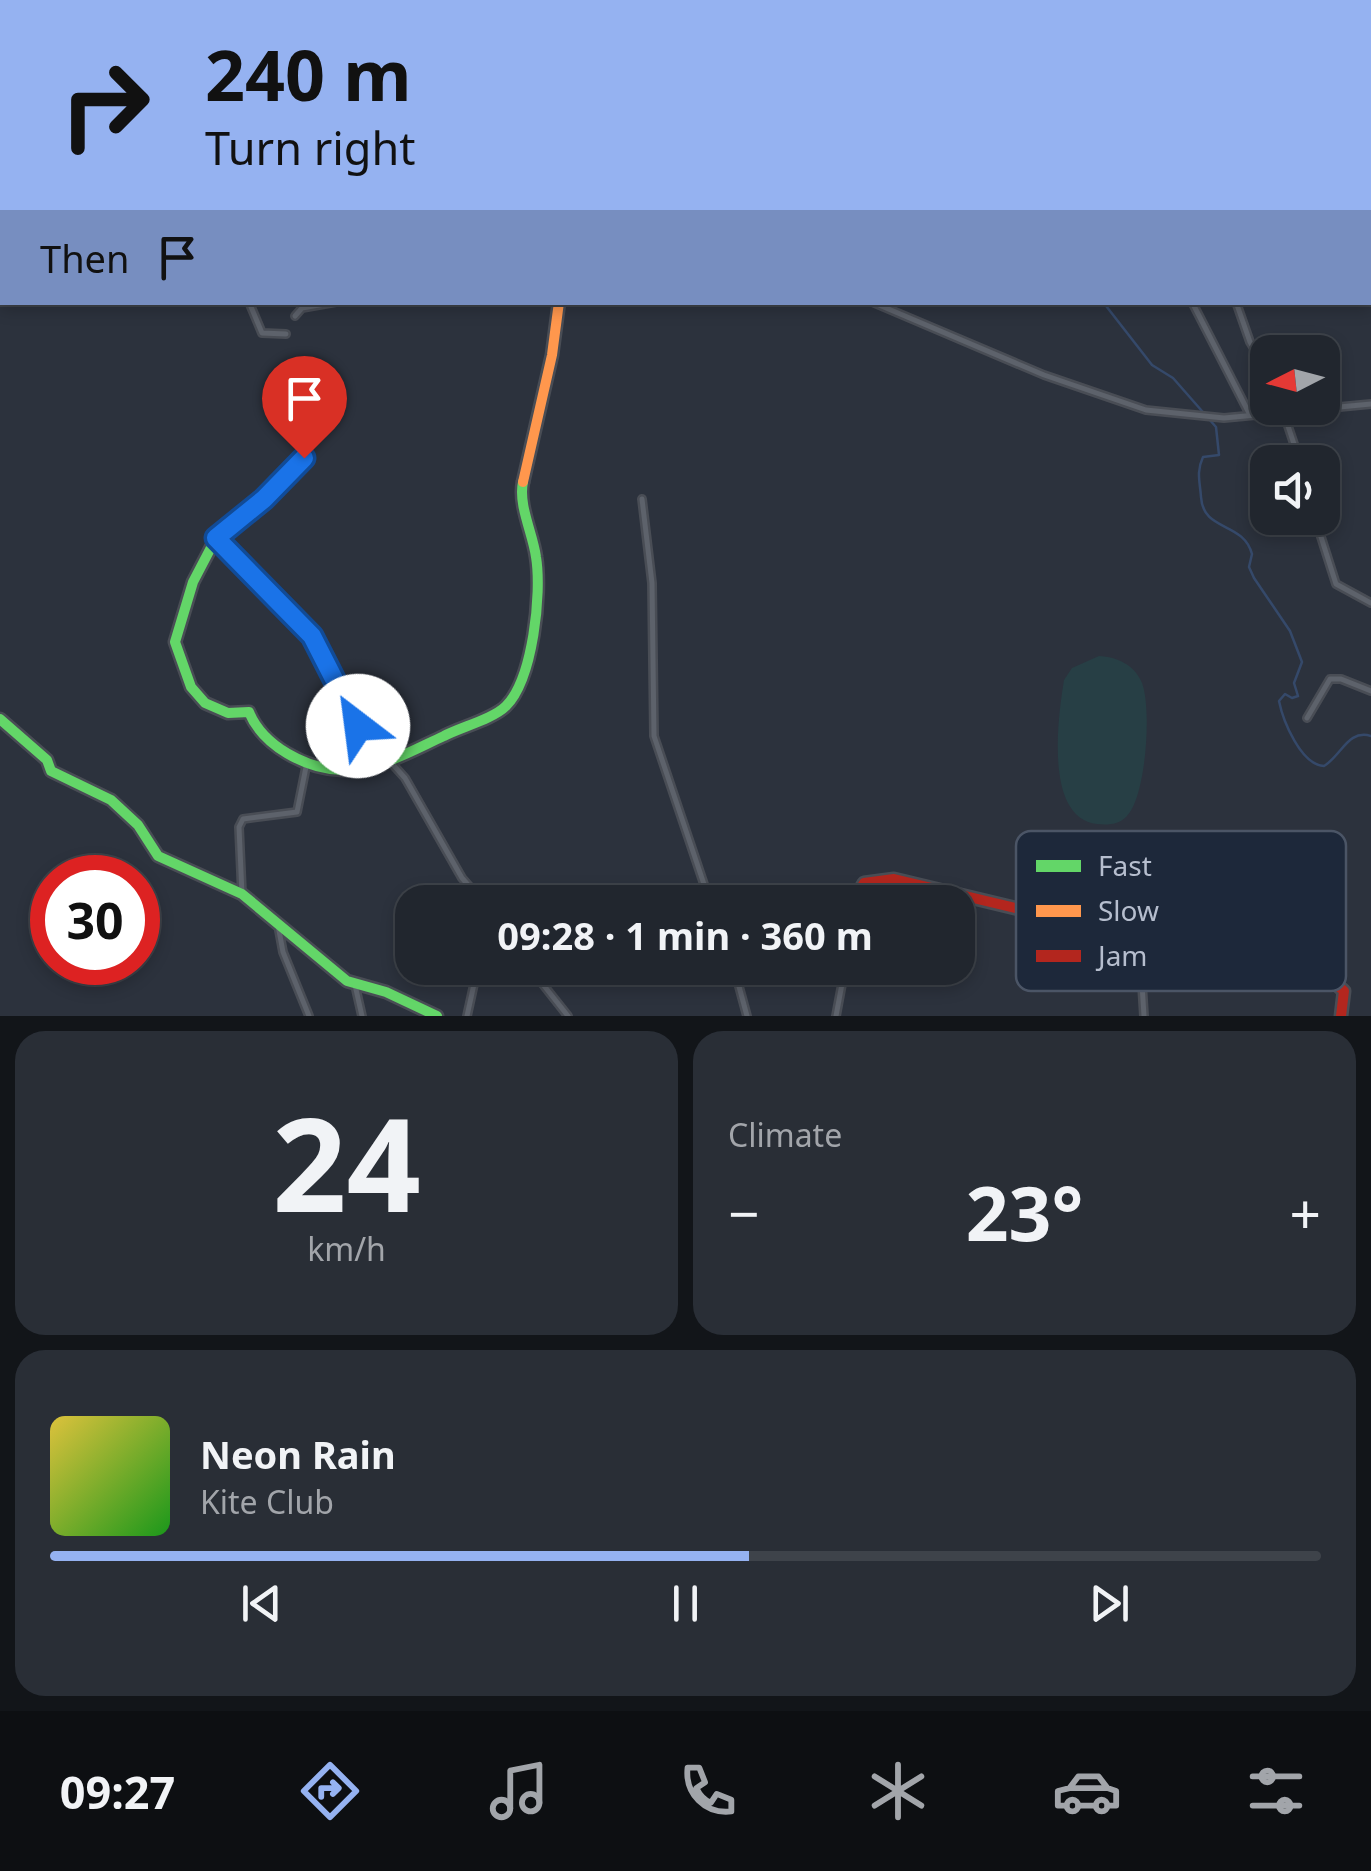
<!DOCTYPE html>
<html lang="en">
<head>
<meta charset="utf-8">
<style>
  :root { --surface:#21262e; --page:#292e36; --text:#f1f3f6; --muted:#a2a5aa; --line:#3e434a; --accent:#95b2f1 }
  body { margin:0; font-family:"Noto Sans",sans-serif; background:var(--page); color:var(--text); height:100vh; display:flex; flex-direction:column; font-size:38px; white-space:nowrap }
  * { box-sizing:border-box; margin:0 }
  p { font-size:32px; color:var(--muted) }
  .icon { flex:none; width:55px; height:55px; fill:none; stroke:currentColor; stroke-width:2; stroke-linecap:round; stroke-linejoin:round }
  .map { position:relative; height:1016px; overflow:hidden }
  .panel { display:flex; flex-direction:column; gap:15px; padding:15px; background:#121519; flex:1 }
  .panel>* { flex:none }
  .banner { position:absolute; left:0px; top:0px; width:1372px; height:305px; box-shadow:0 5px 15px #0003,0 0 0 2px var(--line); background:#95b2f1; color:#111; overflow:hidden }
  .needle { width:65px; rotate:264deg }
  .tools { position:absolute; left:1250px; top:335px; display:grid; gap:20px }
  .tools a { display:grid; place-items:center; width:90px; height:90px; border-radius:20px; background:var(--surface); box-shadow:0 5px 15px #0003,0 0 0 2px var(--line); font-size:50px }
  .speed { position:absolute; left:30px; top:855px; display:flex; gap:20px; font-size:50px; font-weight:700; text-align:center }
  .speed>* { display:grid; place-content:center; width:130px; height:130px; border-radius:50%; background:var(--surface); box-shadow:0 5px 15px #0003,0 0 0 2px var(--line); line-height:1 }
  .speed .limit { border:15px solid #d22; background:#fff; color:#111 }
  .pin { position:absolute; display:grid; place-items:center; width:85px; height:85px; color:#fff; margin:-102px -42px; border-radius:50% 50% 50% 0; rotate:-45deg; box-shadow:0 0 10px #0007 }
  .pin .icon { rotate:45deg }
  .me { position:absolute; width:110px; margin:-55px; rotate:330deg; stroke-linejoin:round; filter:drop-shadow(0 0 8px #0008) }
  .turn { display:flex; align-items:center; gap:35px; height:210px; padding:0 40px; font-size:45px }
  .turn .icon { width:130px; height:130px; stroke-width:2.5 }
  .turn b { display:block; font-size:70px; line-height:85px }
  .then { display:flex; align-items:center; height:95px; padding:0 40px; background:#0003; gap:20px; font-size:38px }
  .big { font-size:75px; font-weight:700; line-height:1.1 }
  .panel .card { flex:1; display:flex; flex-direction:column; justify-content:center; gap:15px; min-width:0; padding:0 35px; border-radius:30px; background:var(--page) }
  .panel .dial { align-items:center; gap:0 }
  .dial b { font-size:130px; line-height:1 }
  .song { display:flex; align-items:center; gap:30px }
  .cover { width:120px; height:120px; border-radius:15px; background:linear-gradient(135deg,hsl(50 70% 55%),hsl(120 70% 35%)) }
  .played { height:10px; border-radius:5px; background:linear-gradient(90deg,var(--accent) 55%,var(--line) 55%) }
  .keys { display:flex; justify-content:space-around; direction:ltr }
  .heat { display:flex; justify-content:space-between; align-items:center; font-size:55px; direction:ltr }
  .panel .tiles { flex:1; display:grid; gap:15px; grid-template-columns:1fr 1fr }
  .card:last-child { grid-column:span 2 }
  .trip { position:absolute; left:395px; top:885px; width:580px; height:100px; border-radius:30px; background:var(--surface); box-shadow:0 5px 15px #0003,0 0 0 2px var(--line); font-weight:700; line-height:100px; text-align:center }
  .tabs { display:flex; height:160px; justify-content:space-around; align-items:center; background:#0d0f12; color:var(--muted) }
  .tabs .icon { width:70px; height:70px }
  .tabs .on { color:var(--accent) }
  .tabs b { font-size:45px; color:var(--text) }
  .map>svg:first-child { display:block }
</style>
</head>
<body>
<div class="map">
<svg width="1371" height="1016" viewBox="0 0 1371 1016">
  <rect width="100%" height="100%" fill="#2c323d"/>
  <path fill="#273f45" d="M1099,656c18,1 36,9 43,27 10,26 4,116 -16,134 -8,8 -19,8 -29,7 -53,-6 -39,-107 -33,-144l8,-12z"/>
  <g fill="none" stroke-linecap="round" stroke-linejoin="round">
    <path stroke="#35496a" stroke-width="2.5" d="M1103,302l49,63 21,13 43,49 3,28 -16,2c-7,15 -3,25 -2,40 2,35 42,24 51,57l-3,13 5,11 36,53 12,31 -8,21 4,13 -6,2 -7,-4 -6,7c4,20 22,64 45,65 18,-11 24,-37 47,-30"/>
    <defs>
      <g id="street">
        <polyline points="591,0 591,2"/>
        <polyline points="1061,0 1062,2"/>
        <polyline points="1114,0 1115,2"/>
        <polyline points="229,2 230,0"/>
        <polyline points="1002,2 1003,0"/>
        <polyline points="249,302 262,333 286,334"/>
        <polyline points="872,302 1044,375 1146,410 1224,418 1371,404"/>
        <polyline points="1192,302 1250,415"/>
        <polyline points="1236,302 1250,342 1268,372"/>
        <polyline points="295,316 302,308 336,302"/>
        <polyline points="1282,408 1300,462"/>
        <polyline points="642,499 652,583 654,736 710,902"/>
        <polyline points="1315,518 1336,584 1371,603"/>
        <polyline points="216,538 312,636 358,726 405,778 462,878 483,902"/>
        <polyline points="1307,718 1330,679 1341,679 1371,691"/>
        <polyline points="242,894 239,827 243,819 297,812 307,762"/>
        <polyline points="278,925 283,952 309,1016"/>
        <polyline points="530,968 568,1016"/>
        <polyline points="734,968 747,1016"/>
        <polyline points="355,985 362,1016"/>
        <polyline points="467,1016 476,975"/>
        <polyline points="836,1016 845,968"/>
        <polyline points="1144,1016 1142,984 1159,951 1150,943"/>
      </g>
      <g id="fast">
        <path d="M304,458l-40,41 -48,39 -23,44 -18,60 16,45 14,16 23,10 21,-1c14,34 57,57 93,58 36,1 71,-20 102,-34 17,-9 49,-17 62,-30 27,-27 36,-113 30,-149 -3,-23 -18,-52 -13,-75"/>
        <polyline points="0,719 47,760 51,771 111,800 138,825 158,856 242,894 347,981 386,992 437,1016"/>
      </g>
      <polyline id="slow" points="523,482 552,355 559,302"/>
      <polyline id="jam" points="853,902 864,883 894,879 1337,985 1344,991 1341,1016"/>
    </defs>
    <use href="#street" stroke="#494d55" stroke-width="10"/>
    <use href="#fast" stroke="#494d55" stroke-width="15"/>
    <use href="#slow" stroke="#494d55" stroke-width="15"/>
    <use href="#jam" stroke="#494d55" stroke-width="15"/>
    <use href="#street" stroke="#5d626b" stroke-width="5"/>
    <use href="#fast" stroke="#63d668" stroke-width="10"/>
    <use href="#slow" stroke="#ff974d" stroke-width="10"/>
    <use href="#jam" stroke="#b3261e" stroke-width="10"/>
  </g>
  <g fill="none" stroke-linecap="round" stroke-linejoin="round">
    <defs>
      <polyline id="route" points="304,458 264,499 216,538 312,636 358,726"/>
    </defs>
    <use href="#route" stroke="#114b97" stroke-width="25"/>
    <use href="#route" stroke="#1a73e8" stroke-width="18"/>
  </g>
  <rect x="1016" y="831" width="330" height="160" rx="15" fill="#1d283a" stroke="#4b5566" stroke-width="2.5"/>
  <rect x="1036" y="860" width="45" height="12" fill="#63d668"/>
  <rect x="1036" y="905" width="45" height="12" fill="#ff974d"/>
  <rect x="1036" y="950" width="45" height="12" fill="#b3261e"/>
  <g font-size="28" fill="#b6bece">
    <text x="1098" y="876">Fast</text>
    <text x="1098" y="921">Slow</text>
    <text x="1098" y="966">Jam</text>
  </g>
</svg>
<div class="tools">
<a><svg class="needle" viewBox="-14 -14 28 28"><path d="M0-13l5 13h-10z" fill="#e53935"/><path d="M0 13l5-13h-10z" fill="#a2a5aa"/></svg></a>
<a><svg class="icon" aria-label="sound" viewBox="0 0 24 24"><path d="M4 9h4l5-4v14l-5-4H4zM17 9q2 3 0 6"/></svg></a>
</div>
<div class="speed"><div class="limit">30</div></div>
<div class="pin" style="left:304px;top:458px;background:#d93025"><svg class="icon" aria-label="arrive" viewBox="0 0 24 24"><path d="M6 21V4h12l-3 4 3 4H6"/></svg></div>
<svg class="me" style="left:358px;top:726px" viewBox="-20 -20 40 40"><circle r="19" fill="#fff"/><path d="M0-13L10 11 0 6-10 11z" fill="#1a73e8"/></svg>
<div class="trip">09:28 · 1 min · 360 m</div>
<div class="banner">
<div class="turn"><svg class="icon" aria-label="right" viewBox="0 0 24 24"><path d="M7 20v-9h11M14 6l5 5-5 5"/></svg><div><b>240 m</b>Turn right</div></div>
<div class="then">Then<svg class="icon" aria-label="arrive" viewBox="0 0 24 24"><path d="M6 21V4h12l-3 4 3 4H6"/></svg></div>
</div>
</div>
<section class="panel">
<div class="tiles">
<div class="card dial"><b>24</b><p>km/h</p></div>
<div class="card"><p>Climate</p>
<div class="heat"><a>−</a><b class="big">23°</b><a>+</a></div>
</div>
<div class="card">
<div class="song"><i class="cover"></i><div><b>Neon Rain</b><p>Kite Club</p></div></div>
<div class="played"></div>
<div class="keys"><svg class="icon" aria-label="previous" viewBox="0 0 24 24"><path d="M18 5L8 12l10 7zM5 5v14"/></svg><svg class="icon" aria-label="pause" viewBox="0 0 24 24"><path d="M8 5v14M16 5v14"/></svg><svg class="icon" aria-label="next" viewBox="0 0 24 24"><path d="M6 5l10 7-10 7zM19 5v14"/></svg></div>
</div>
</div>
</section>
<nav class="tabs">
<b>09:27</b>
<svg class="icon on" aria-label="directions" viewBox="0 0 24 24"><path d="M12 3l9 9-9 9-9-9zM9 14v-3h6M13 9l2 2-2 2"/></svg>
<svg class="icon" aria-label="music" viewBox="0 0 24 24"><path d="M9 18V5l10-2v13"/><circle cx="6" cy="18" r="3"/><circle cx="16" cy="16" r="3"/></svg>
<svg class="icon" aria-label="phone" viewBox="0 0 24 24"><path d="M5 4h4l2 5-3 2q2 4 5 5l2-3 5 2v4C11 20 4 13 5 4z"/></svg>
<svg class="icon" aria-label="climate" viewBox="0 0 24 24"><path d="M12 3v18M4 7l16 10M4 17L20 7"/></svg>
<svg class="icon" aria-label="car" viewBox="0 0 24 24"><path d="M5 17H2v-5l4-1 3-4h7l3 4 3 1v5h-3M9 17h6M6 11h13"/><circle cx="7" cy="17" r="2"/><circle cx="17" cy="17" r="2"/></svg>
<svg class="icon" aria-label="filters" viewBox="0 0 24 24"><path d="M4 7h16M4 17h16"/><circle cx="9" cy="7" r="2"/><circle cx="15" cy="17" r="2"/></svg>
</nav>
</body>
</html>
